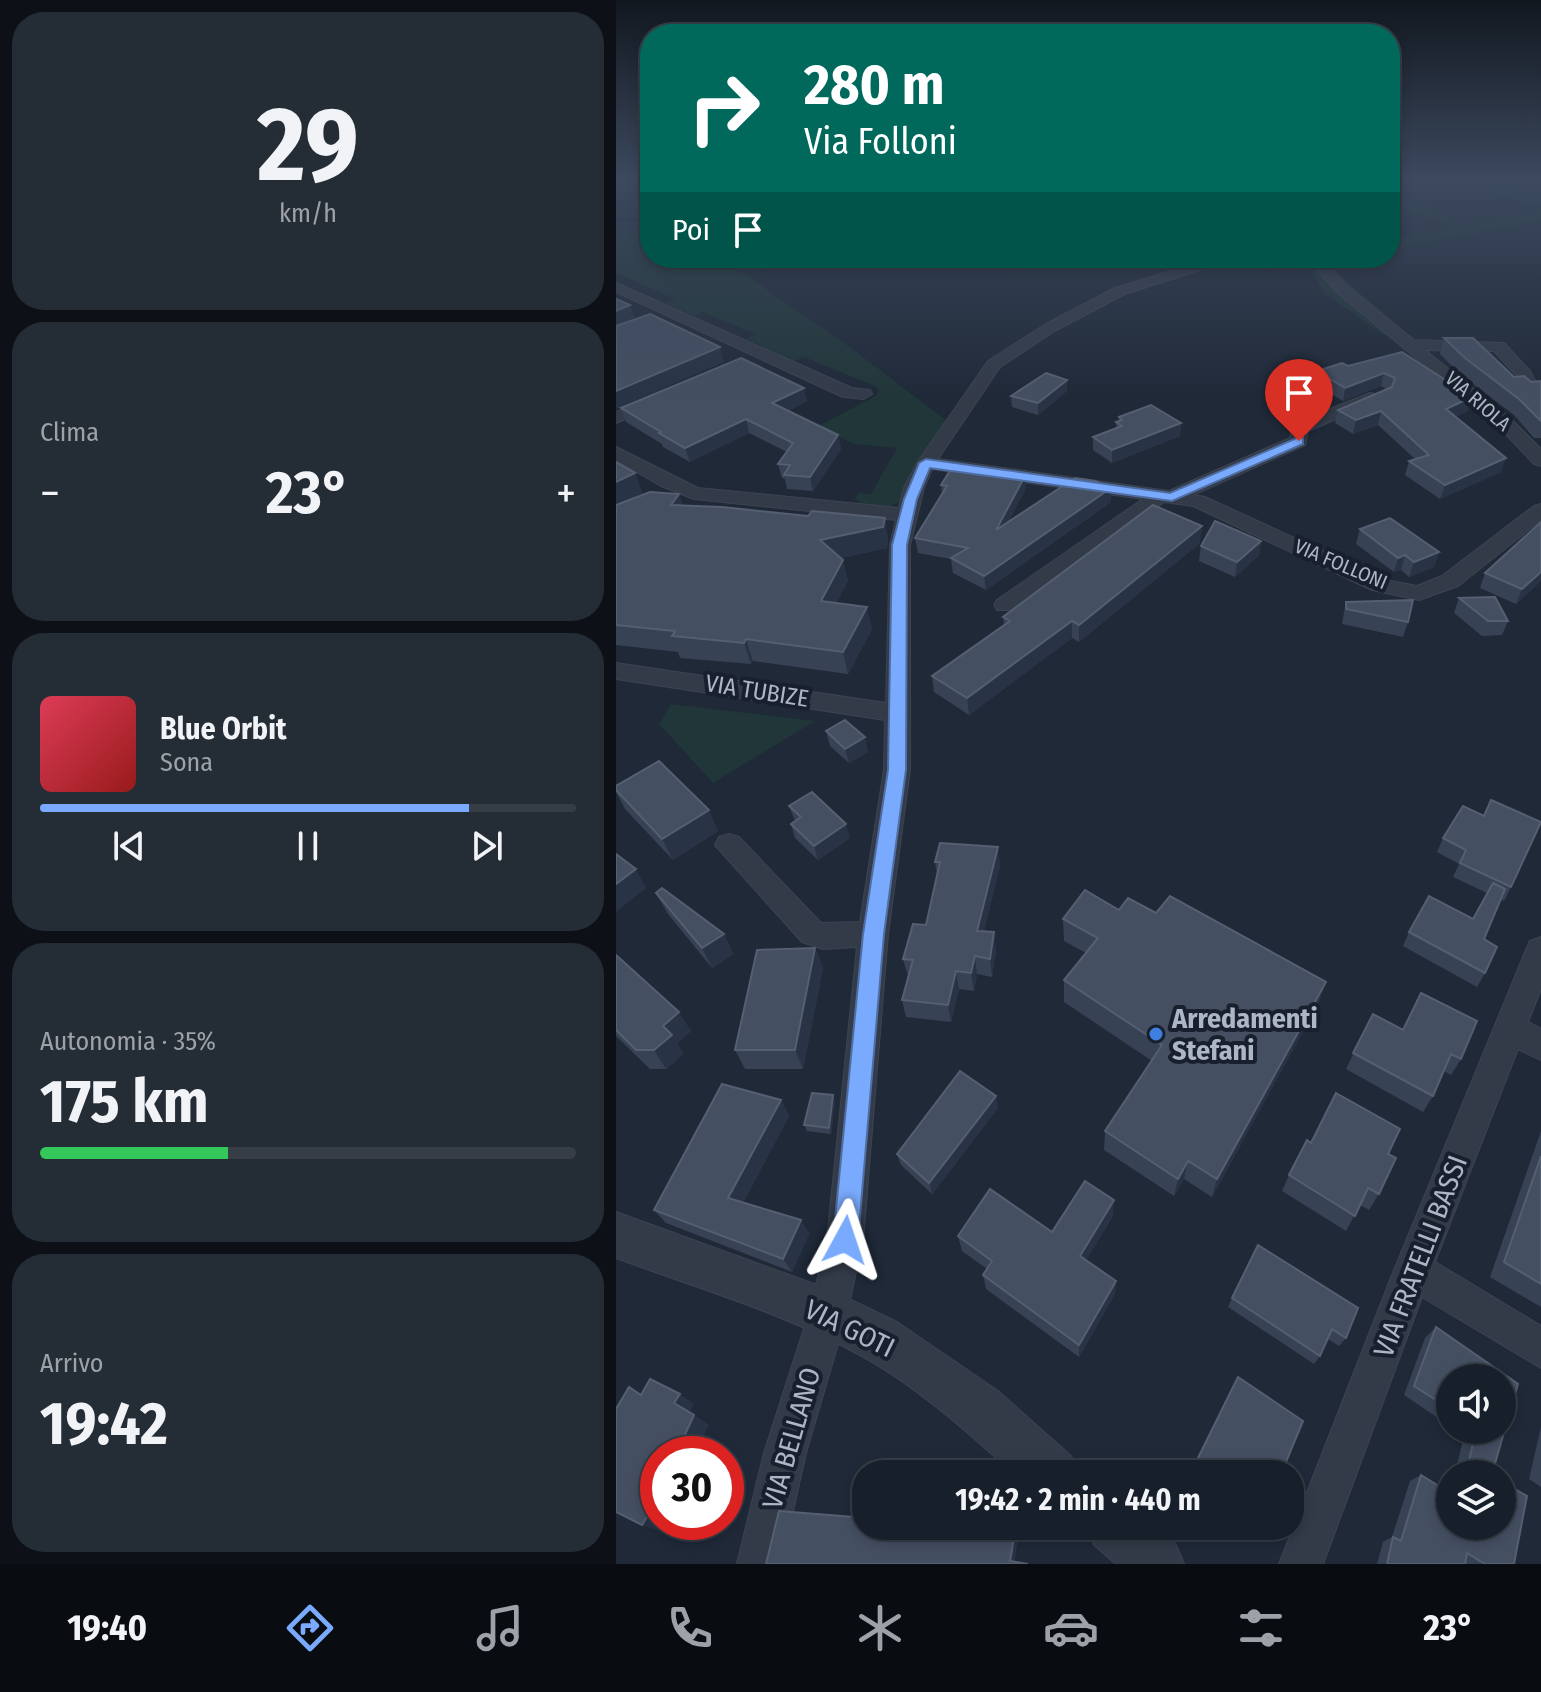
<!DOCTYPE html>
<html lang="it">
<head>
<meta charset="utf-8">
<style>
  :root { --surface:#171f2a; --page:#242c36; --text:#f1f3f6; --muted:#9ea2a8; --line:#363d47; --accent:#7aaafd }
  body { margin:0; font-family:"Fira Sans Condensed",sans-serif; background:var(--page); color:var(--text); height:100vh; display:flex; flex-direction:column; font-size:30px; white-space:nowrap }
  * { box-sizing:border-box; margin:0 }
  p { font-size:26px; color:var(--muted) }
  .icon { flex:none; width:44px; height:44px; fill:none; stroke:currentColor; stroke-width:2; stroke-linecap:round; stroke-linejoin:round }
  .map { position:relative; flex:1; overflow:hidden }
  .details { display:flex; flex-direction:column; gap:12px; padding:12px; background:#0d1117; width:616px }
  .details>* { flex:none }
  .guide { position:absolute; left:24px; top:24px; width:760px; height:244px; border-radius:32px; box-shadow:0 4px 12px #0003,0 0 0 2px var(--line); background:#00695c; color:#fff; overflow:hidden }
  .fabs { position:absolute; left:820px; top:1364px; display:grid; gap:16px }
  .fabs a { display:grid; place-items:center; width:80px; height:80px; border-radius:50%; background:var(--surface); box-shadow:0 4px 12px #0003,0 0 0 2px var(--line); font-size:40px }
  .speed { position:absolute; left:24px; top:1436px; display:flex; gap:16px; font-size:40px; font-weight:700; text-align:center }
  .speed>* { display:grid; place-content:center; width:104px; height:104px; border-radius:50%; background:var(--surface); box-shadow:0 4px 12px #0003,0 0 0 2px var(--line); line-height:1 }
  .speed .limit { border:12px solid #d22; background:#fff; color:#111 }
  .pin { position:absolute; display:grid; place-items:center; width:68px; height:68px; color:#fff; margin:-82px -34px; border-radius:50% 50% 50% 0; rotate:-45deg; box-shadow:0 0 8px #0007 }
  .pin .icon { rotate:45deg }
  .me { position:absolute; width:88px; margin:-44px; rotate:5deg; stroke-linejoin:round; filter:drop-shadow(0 0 6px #0008) }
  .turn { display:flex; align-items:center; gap:28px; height:168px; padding:0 32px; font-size:36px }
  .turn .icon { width:104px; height:104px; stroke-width:2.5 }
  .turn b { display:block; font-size:56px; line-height:68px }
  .then { display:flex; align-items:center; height:76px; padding:0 32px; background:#0003; gap:16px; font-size:30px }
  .big { font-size:60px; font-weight:700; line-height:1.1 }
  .details .widget { flex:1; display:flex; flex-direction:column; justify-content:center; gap:12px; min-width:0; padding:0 28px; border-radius:32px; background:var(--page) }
  .details .dial { align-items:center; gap:0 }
  .dial b { font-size:104px; line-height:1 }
  .song { display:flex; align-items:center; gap:24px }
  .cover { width:96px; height:96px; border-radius:12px; background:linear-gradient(135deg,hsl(350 70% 55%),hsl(0 70% 35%)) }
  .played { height:8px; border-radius:4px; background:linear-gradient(90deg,var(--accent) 80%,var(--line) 80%) }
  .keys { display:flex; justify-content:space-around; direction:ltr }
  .heat { display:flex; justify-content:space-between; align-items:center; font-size:44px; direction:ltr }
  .charge { height:12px; border-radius:6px; background:linear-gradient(90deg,#34c759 35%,var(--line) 0) }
  .trip { position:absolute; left:236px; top:1460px; width:452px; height:80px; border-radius:32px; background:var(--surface); box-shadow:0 4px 12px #0003,0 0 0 2px var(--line); font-weight:700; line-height:80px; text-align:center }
  .menu { display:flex; height:128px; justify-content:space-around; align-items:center; background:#090c11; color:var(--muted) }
  .menu .icon { width:56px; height:56px }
  .menu .active { color:var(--accent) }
  .menu b { font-size:36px; color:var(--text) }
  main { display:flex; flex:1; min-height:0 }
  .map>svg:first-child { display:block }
</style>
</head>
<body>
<main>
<section class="details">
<div class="widget dial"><b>29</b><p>km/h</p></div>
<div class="widget"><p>Clima</p>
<div class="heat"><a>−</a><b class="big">23°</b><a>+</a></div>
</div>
<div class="widget">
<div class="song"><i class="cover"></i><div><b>Blue Orbit</b><p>Sona</p></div></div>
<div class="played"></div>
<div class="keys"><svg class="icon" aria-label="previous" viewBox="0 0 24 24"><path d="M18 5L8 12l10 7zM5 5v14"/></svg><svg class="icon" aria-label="pause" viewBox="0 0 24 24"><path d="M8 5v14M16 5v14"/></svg><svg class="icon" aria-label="next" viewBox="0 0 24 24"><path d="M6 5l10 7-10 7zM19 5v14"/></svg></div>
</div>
<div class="widget"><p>Autonomia · 35%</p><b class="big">175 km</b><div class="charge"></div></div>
<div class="widget"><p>Arrivo</p><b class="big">19:42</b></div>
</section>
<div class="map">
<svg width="925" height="1564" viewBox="0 0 925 1564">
  <rect width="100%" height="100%" fill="#1f2938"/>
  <g fill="#213639">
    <polygon points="848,180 881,180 925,194 925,207 879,194"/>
    <polygon points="774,191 849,225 925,209 925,221 774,249 774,240 836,226 774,203"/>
    <path d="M0,230l34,1v27h71l130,90 96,73 -24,31 -23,50c-12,7 -35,7 -45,-3l3,-6 13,1 26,-46 -43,-4 -36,-18 58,-30 3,-5 -2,-4 -73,-30 -10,4 -48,-22 9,-5 -52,-22 -9,4 -28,-13 9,-4 -59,-26z"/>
    <polygon points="699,258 735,258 710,265 775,319 784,330 779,340 763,332 710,294 688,261"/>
    <polygon points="55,704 199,721 97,783 43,724"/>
  </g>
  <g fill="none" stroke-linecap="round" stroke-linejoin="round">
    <polyline stroke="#132036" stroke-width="4" points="0,220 34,220"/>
    <defs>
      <g id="minor">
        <polygon points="599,258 621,258 509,294 440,330 384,367 322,459 553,491 674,438 677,424 754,393 760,394 762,398 760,402 692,431 689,445 577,495 589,497 770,580 801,586 826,576 918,506 925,504 925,520 842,586 803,600 756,590 577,506 548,502 397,610 381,610 378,605 381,600 527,499 316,469 308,488 294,545 294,770 272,934 247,1240 231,1313 190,1453 165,1564 121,1564 148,1453 193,1313 211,1240 241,947 207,949 186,942 99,845 103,837 113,834 123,837 205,923 244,922 268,770 269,720 0,679 0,663 270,703 274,545 280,520 78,499 45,486 0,460 0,447 82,488 283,508 288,488 301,463 372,361 430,324 499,288"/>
        <polygon points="690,258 705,258 733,288 798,340 888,343 914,371 924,390 922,394 910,394 901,376 878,351 809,350 897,421 925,449 925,466 918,464 885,429 723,294"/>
        <polygon points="0,283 236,388 254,390 256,394 248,399 227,397 0,292"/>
        <polygon points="40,395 48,400 46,404 0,423 0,412"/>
        <polygon points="925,937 925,989 912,1022 925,1029 925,1060 902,1049 819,1262 925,1326 925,1368 806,1297 707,1564 663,1564 778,1270 910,950 914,941"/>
      </g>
      <g id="tertiary">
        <path d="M0,1212l212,77 69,33 101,69 73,65 8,18h-65c-45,-41 -100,-90 -154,-119 -76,-42 -163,-67 -244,-97z"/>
        <polygon points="470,1526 538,1526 560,1545 568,1564 500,1564 478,1545"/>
      </g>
    </defs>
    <use href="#minor" stroke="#3c4452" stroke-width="2"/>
    <use href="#tertiary" stroke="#3c4452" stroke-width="2"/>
    <use href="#minor" fill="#333b49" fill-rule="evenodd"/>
    <use href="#tertiary" fill="#333b49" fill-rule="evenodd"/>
  </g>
  <g fill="#374355">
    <polygon points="828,338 898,377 915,382 925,381 925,438 918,438 898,415 844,374 824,354"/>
    <polygon points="786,352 852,411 839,417 885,472 824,499 789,475 793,461 799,459 762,425 737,434 719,423 722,410 771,389 765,386 727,401 698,384 701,371 732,366"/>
    <polygon points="451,380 451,391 422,415 396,407 395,396"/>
    <polygon points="191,401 172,411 222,435 225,449 197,491 171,489 169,479 166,478 162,464 171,452 133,433 74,462 47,447 46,444 10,422 5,408"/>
    <polygon points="503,417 565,423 564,436 496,463 477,450 477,437 500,428 500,422 503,421"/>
    <polygon points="0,462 19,473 26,493 7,502 67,506 272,539 271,548 225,558 232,581 220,603 256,629 232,674 137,661 135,664 64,658 62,652 0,645"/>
    <polygon points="325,485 410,488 393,521 495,502 370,590 337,573 335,559 302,553 299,538 326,494"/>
    <polygon points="925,522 925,581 900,604 864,588 869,573"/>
    <polygon points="744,529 823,552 818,567 793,577 785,570 778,572 740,544"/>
    <polygon points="645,541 643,555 619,577 583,561 585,546"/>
    <polygon points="584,543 463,642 456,638 353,715 318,692 316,676 388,625 387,617"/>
    <polygon points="843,598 892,621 886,635 866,636 838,613"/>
    <polygon points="730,602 792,622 787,637 726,624"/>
    <polygon points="210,731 252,752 233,763 214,746"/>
    <polygon points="0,786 102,831 57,860 9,809 0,792"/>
    <polygon points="173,806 234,838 202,860 179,838 175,824 179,821"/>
    <polygon points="847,806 895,887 888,901 885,900 868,939 869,973 861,987 787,946 793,932 857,919 871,893 837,877 843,864 821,852 827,838"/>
    <polygon points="319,862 384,866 368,931 380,950 376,977 361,974 358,991 343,989 335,1022 290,1017 286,1000 292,976 287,959 310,925 321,875"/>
    <polygon points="40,893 108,934 117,954 96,968 52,914"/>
    <polygon points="503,910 540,913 710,982 702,1004 596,1197 568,1179 558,1196 488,1150 489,1131 536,1061 448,1002 448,980 470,953 448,941 447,919"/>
    <polygon points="199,948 207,968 187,1069 129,1069 119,1050"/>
    <polygon points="0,955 75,1031 61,1043 67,1054 50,1069 34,1069 0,1036"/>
    <polygon points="757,1014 845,1059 835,1075 828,1071 817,1096 807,1112 730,1069"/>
    <polygon points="165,1100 173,1116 127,1203 185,1220 193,1234 176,1272 50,1223 38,1210"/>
    <polygon points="219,1101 215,1134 191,1131 188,1125"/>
    <polygon points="382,1108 316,1194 285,1165 281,1154"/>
    <polygon points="925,1131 925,1307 874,1277"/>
    <polygon points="695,1143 772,1154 763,1194 753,1210 744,1205 730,1231 666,1191 673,1175"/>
    <polygon points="497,1216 470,1260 500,1281 499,1294 463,1357 370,1289 367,1275 371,1269 346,1251 342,1236 436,1232"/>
    <polygon points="616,1298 742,1308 730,1338 723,1346 712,1339 704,1356 698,1364 612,1307"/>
    <polygon points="820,1327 902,1384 876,1474 839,1474 848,1435 840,1430 886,1430 834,1378 834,1426 788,1395 809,1338"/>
    <polygon points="925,1427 925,1487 913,1479"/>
    <polygon points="805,1475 898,1564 761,1564 767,1542 776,1537 794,1481"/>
    <polygon points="627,1526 643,1526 636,1533"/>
  </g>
  <g fill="#283345">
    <polygon points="14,305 19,320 0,328 0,311"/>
    <polygon points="104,347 108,362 0,409 0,391"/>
    <polygon points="768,373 765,386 727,401 729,388"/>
    <polygon points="451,380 451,391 422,415 422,403"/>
    <polygon points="188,388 191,401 159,417 156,403"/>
    <polygon points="856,397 852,411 826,423 830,409"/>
    <polygon points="765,411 762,425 737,434 740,420"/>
    <polygon points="130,419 133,433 74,462 69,448"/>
    <polygon points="565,423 564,436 496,463 496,450"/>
    <polygon points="222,435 225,449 197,491 194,477"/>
    <polygon points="890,458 885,472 824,499 829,485"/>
    <polygon points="19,473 26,493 0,506 0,482"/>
    <polygon points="410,474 410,488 381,544 380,530"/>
    <polygon points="495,488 495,502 370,590 368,576"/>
    <polygon points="63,494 70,515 55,505"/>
    <polygon points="269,518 272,539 271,548 209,561 204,540"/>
    <polygon points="586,526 584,543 463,642 463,625"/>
    <polygon points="645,541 643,555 619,577 621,562"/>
    <polygon points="823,552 818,567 793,577 798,562"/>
    <polygon points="789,555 785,570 778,572 782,558"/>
    <polygon points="227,560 232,581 210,623 205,601"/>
    <polygon points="925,572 925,581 900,604 906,589"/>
    <polygon points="251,607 256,629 232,674 227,652"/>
    <polygon points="456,621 456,638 353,715 351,698"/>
    <polygon points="130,639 137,661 135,664 128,643"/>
    <polygon points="249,737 252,752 233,763 229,749"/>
    <polygon points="93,810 102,831 57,860 46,839"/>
    <polygon points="230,824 234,838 202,860 198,846"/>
    <polygon points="382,847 384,866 364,948 361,931"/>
    <polygon points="20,869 30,888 0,912 0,884"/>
    <polygon points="378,932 380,950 376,977 374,959"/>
    <polygon points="108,934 117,954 96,968 86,948"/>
    <polygon points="199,948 207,968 187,1069 179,1050"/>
    <polygon points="359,956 361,974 358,991 355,973"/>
    <polygon points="340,971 343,989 335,1022 332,1005"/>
    <polygon points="710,982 702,1004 596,1197 601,1179"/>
    <polygon points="63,1012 75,1031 61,1043 67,1054 50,1069 38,1050 47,1026"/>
    <polygon points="217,1095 219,1101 215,1134 213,1128"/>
    <polygon points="380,1096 382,1108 316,1194 313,1183"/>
    <polygon points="165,1100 173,1116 122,1212 112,1198"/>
    <polygon points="572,1161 568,1179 558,1196 562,1179"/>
    <polygon points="498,1200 497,1216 464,1270 464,1256"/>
    <polygon points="185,1220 193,1234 176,1272 167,1259"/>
    <polygon points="500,1281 499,1294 463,1357 463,1345"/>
    <polygon points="64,1394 78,1404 73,1413 58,1403"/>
    <polygon points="78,1415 93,1425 79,1454 60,1454"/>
    <polygon points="42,1498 42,1522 49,1522 43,1531 26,1525"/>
    <polygon points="399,1532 402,1539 398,1564 394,1561"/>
  </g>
  <g fill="#444f62" stroke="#545f71" stroke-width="2">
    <polygon points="0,299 14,305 0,311"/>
    <polygon points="34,314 104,347 0,391 0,326"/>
    <polygon points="828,338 857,338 898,377 908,376 915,382 925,381 925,421 903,399 849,358"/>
    <polygon points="786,352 856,397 830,409 890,458 829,485 793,461 813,455 765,411 740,420 722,410 776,387 779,378 768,373 729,388 701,371 726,363 732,366"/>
    <polygon points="125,358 188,388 156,403 222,435 194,477 168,475 174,465 162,464 177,443 130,419 69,448 43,433 45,432 5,408"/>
    <polygon points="430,373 451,380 422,403 395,396"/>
    <polygon points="535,405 565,423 496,450 477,437 506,426 500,422 506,420 503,417"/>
    <polygon points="0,462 19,473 0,482"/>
    <polygon points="338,464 410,474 380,530 459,478 479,481 495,488 368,576 335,558 352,548 299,538 331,486 325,485"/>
    <polygon points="34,492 63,494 55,505 106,507 192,516 196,511 269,518 267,527 204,540 227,560 205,601 251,607 227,652 130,639 128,643 56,636 59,631 0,625 0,505"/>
    <polygon points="537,505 586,526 463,625 456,621 351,698 316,676 394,621 387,617"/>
    <polygon points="774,518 823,552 798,562 789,555 782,558 744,529"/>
    <polygon points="599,521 645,541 621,562 585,546"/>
    <polygon points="925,522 925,572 906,589 869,573"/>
    <polygon points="879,597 892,621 872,621 843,598"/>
    <polygon points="797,600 792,622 730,609 730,602"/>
    <polygon points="229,720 249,737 229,749 210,731"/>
    <polygon points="43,761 93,810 46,839 0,790 0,786"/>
    <polygon points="196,792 230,824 198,846 175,824 185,817 173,806"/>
    <polygon points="875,800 925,822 895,887 844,863 850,850 827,838 847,806 868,816"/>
    <polygon points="324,843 382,847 361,931 378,932 374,959 359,956 355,973 340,971 332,1005 286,1000 297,960 287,959 297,924 310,925 324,862 319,862"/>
    <polygon points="0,854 20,869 0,884"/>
    <polygon points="877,883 889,889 868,939 881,947 869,973 793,932 813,896 857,919"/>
    <polygon points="46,888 108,934 86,948 40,893"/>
    <polygon points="469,890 503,910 512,898 540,913 554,896 710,982 601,1179 572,1161 562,1179 489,1131 546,1045 448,980 482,938 447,919"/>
    <polygon points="199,948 179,1050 119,1050 141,950"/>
    <polygon points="0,955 63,1012 47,1026 56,1035 38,1050 20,1050 0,1030"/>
    <polygon points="805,993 861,1021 845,1059 835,1054 817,1096 737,1053 757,1014 787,1030"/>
    <polygon points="344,1071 380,1096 313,1183 281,1154"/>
    <polygon points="106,1084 165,1100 112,1198 185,1220 167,1259 38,1210"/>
    <polygon points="196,1093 217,1095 213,1128 188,1125"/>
    <polygon points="720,1093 784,1129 772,1154 780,1158 763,1194 752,1188 739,1216 673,1175 691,1140 695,1143"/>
    <polygon points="925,1156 925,1284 888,1262"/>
    <polygon points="469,1181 498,1200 464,1256 500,1281 463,1345 367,1275 376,1261 342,1236 374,1189 436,1232"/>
    <polygon points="642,1245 742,1308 730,1338 716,1329 704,1356 616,1298"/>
    <polygon points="820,1327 902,1384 876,1474 850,1474 860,1430 886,1430 886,1378 834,1378 834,1409 798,1386"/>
    <polygon points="622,1377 687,1421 665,1474 574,1474"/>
    <polygon points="34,1379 64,1394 58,1403 78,1415 60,1454 42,1454 42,1498 26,1525 0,1512 0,1409 13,1387 25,1395"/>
    <polygon points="805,1475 834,1493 834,1526 886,1526 886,1482 911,1496 898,1564 869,1564 851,1553 849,1564 771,1564 777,1537 785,1541"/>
    <polygon points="163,1511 250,1518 250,1526 334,1526 399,1532 394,1561 412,1564 150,1564"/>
  </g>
  <linearGradient id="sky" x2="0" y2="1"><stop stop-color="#11171f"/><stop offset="0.45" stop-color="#3c495e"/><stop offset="1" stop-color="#3c495e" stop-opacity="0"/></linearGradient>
  <rect width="925" height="399" fill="url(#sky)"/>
  <polygon fill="#7aaafd" stroke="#4f6ea4" stroke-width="2" points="683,437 687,438 687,444 556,501 314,468 301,499 291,545 290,770 268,934 242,1240 239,1249 229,1253 220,1249 217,1240 247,934 272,770 276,545 288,499 303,463 310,459 554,493"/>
  <circle fill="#3f7fe0" stroke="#18202d" stroke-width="3" cx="540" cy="1034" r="8"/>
  <g text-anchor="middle" stroke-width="8" stroke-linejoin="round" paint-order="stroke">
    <g font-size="20" fill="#adb6c6" stroke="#18202d">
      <text transform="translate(862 401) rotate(41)" y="7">VIA RIOLA</text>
      <text transform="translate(725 564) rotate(23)" y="7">VIA FOLLONI</text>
    </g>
    <g font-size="24" fill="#adb6c6" stroke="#18202d">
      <text transform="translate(141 691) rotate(9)" y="8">VIA TUBIZE</text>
    </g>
    <g font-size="28" font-weight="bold" fill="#adb6c6" stroke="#18202d" text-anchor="start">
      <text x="556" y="1028">Arredamenti<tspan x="556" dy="32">Stefani</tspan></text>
    </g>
    <g font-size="28" fill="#adb6c6" stroke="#18202d">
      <text transform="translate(804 1256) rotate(-69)" y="10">VIA FRATELLI BASSI</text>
      <text transform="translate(234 1328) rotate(26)" y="10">VIA GOTI</text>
      <text transform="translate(175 1438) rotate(-74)" y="10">VIA BELLANO</text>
    </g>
  </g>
</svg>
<div class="fabs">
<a><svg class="icon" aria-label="sound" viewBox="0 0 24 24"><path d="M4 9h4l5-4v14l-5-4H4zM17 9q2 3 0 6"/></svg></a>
<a><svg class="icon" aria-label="layers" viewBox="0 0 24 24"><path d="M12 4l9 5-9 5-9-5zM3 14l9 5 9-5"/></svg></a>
</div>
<div class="speed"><div class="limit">30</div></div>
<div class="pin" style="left:683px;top:441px;background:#d93025"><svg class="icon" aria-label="arrive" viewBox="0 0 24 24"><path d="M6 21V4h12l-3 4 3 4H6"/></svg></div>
<svg class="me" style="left:229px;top:1240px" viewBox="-20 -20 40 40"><path d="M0-17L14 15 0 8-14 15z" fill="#7aaafd" stroke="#fff" stroke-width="4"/></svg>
<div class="trip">19:42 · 2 min · 440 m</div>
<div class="guide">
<div class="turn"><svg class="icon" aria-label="right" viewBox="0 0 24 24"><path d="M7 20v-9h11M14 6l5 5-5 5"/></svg><div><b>280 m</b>Via Folloni</div></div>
<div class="then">Poi<svg class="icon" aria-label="arrive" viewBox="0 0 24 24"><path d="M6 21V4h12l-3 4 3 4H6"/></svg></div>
</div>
</div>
</main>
<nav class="menu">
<b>19:40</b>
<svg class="icon active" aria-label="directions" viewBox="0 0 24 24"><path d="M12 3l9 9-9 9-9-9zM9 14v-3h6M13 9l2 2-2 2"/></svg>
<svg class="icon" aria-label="music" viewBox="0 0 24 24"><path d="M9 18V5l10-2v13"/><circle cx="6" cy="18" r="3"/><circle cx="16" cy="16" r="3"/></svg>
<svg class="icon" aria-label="phone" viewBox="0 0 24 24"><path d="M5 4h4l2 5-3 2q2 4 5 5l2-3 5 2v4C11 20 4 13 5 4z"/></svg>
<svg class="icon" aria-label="climate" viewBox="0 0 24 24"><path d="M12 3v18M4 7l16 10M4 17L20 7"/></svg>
<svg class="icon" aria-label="car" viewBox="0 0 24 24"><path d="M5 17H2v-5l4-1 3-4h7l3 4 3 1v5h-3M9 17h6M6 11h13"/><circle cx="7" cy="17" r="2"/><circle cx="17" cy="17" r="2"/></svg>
<svg class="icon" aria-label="filters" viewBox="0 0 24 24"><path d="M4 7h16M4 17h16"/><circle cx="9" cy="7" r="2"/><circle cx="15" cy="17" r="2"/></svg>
<b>23°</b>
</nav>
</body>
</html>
